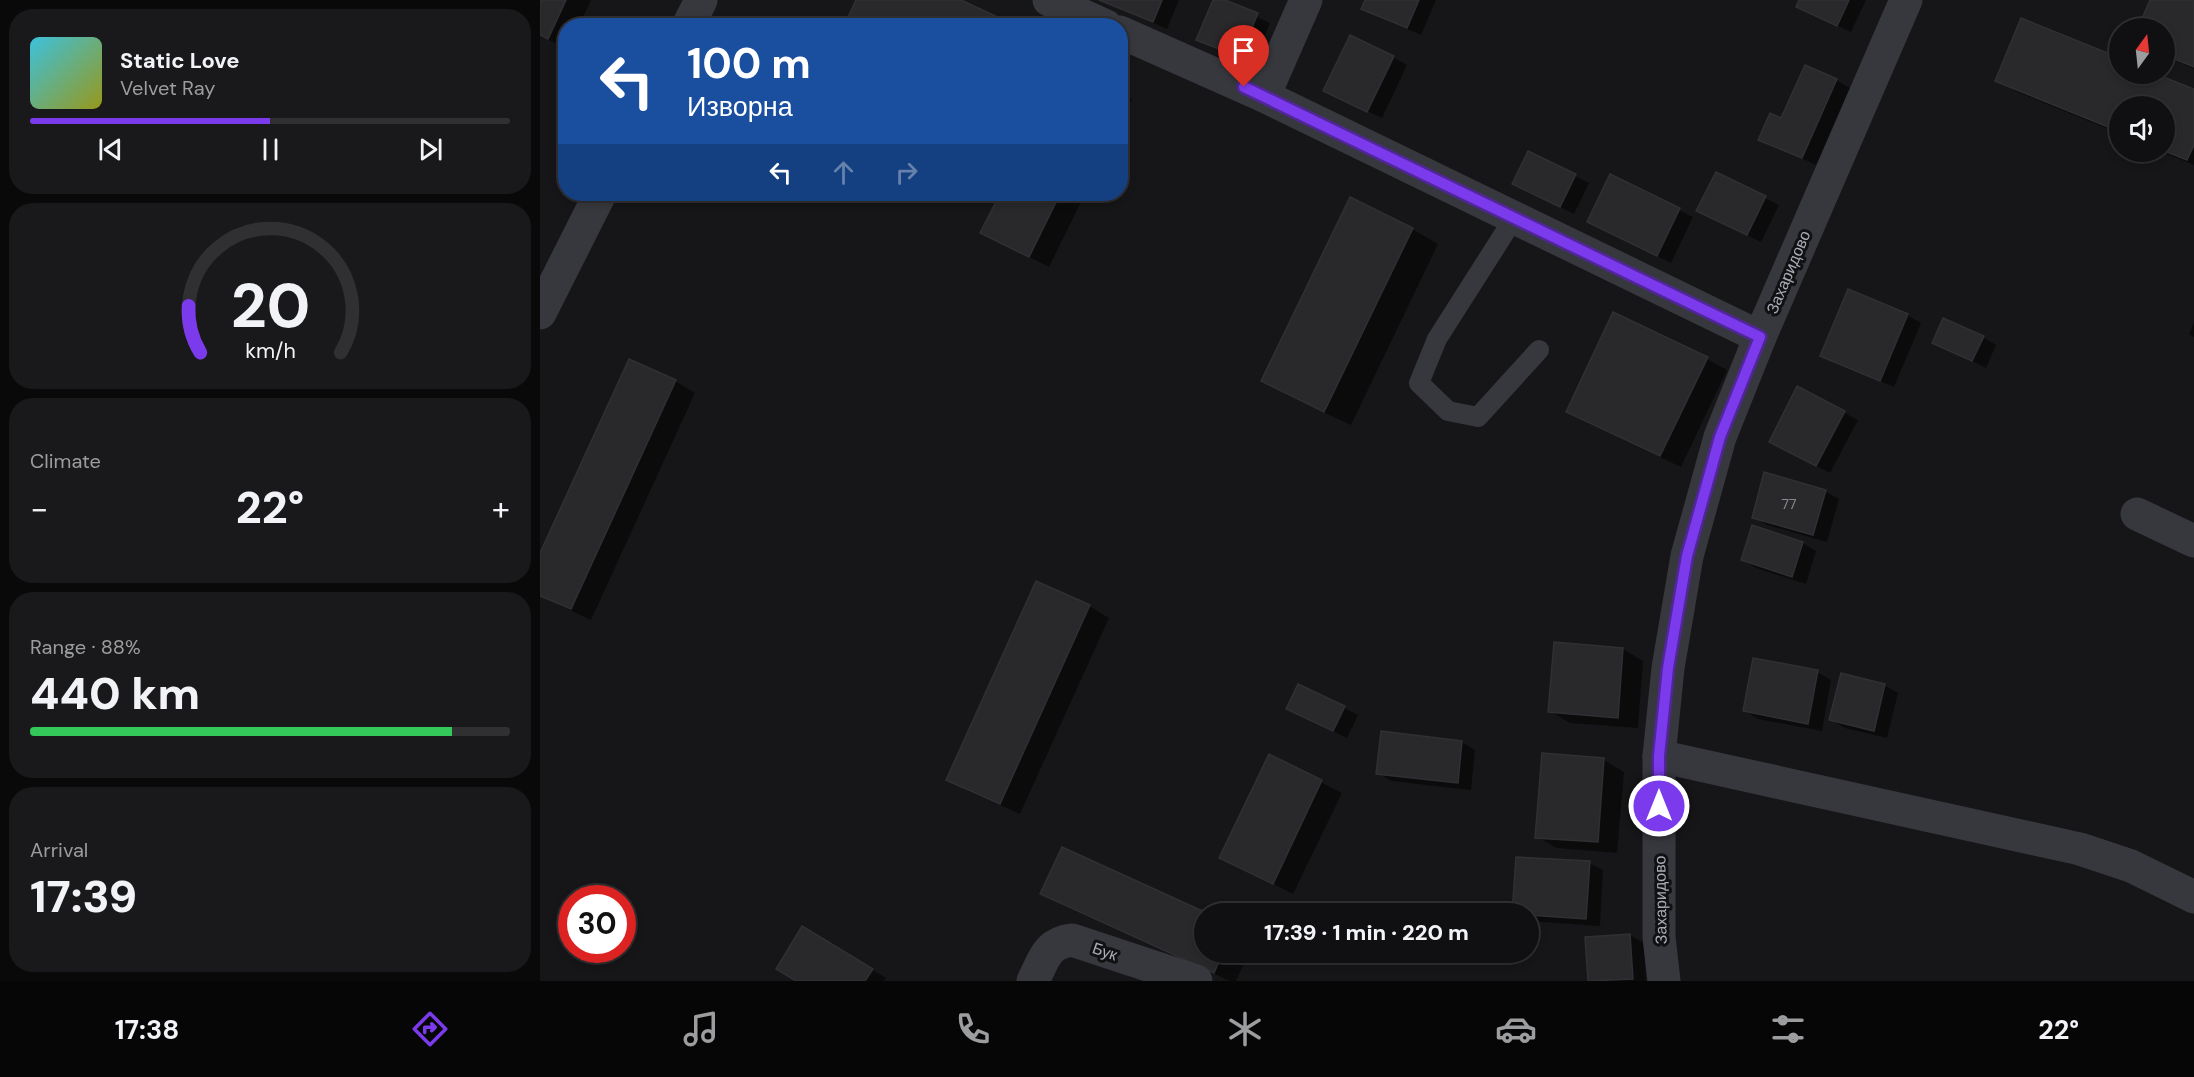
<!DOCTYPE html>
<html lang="en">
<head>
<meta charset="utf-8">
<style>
  :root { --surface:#101012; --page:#19191b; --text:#f1f3f6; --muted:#9c9d9f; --line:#303032; --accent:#7c3aed }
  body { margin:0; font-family:"DM Sans",sans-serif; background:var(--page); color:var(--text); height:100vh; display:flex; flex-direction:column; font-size:22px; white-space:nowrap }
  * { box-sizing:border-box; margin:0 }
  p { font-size:20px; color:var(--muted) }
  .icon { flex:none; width:33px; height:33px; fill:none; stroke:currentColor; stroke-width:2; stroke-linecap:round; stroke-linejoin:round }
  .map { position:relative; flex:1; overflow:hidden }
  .side { display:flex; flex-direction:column; gap:9px; padding:9px; background:#09090a; width:540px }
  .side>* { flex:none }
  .hud { position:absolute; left:18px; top:18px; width:570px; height:183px; border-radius:24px; box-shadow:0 3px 9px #0003,0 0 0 2px var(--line); background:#1a4fa0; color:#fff; overflow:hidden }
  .needle { width:39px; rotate:15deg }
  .buttons { position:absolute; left:1569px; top:18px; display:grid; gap:12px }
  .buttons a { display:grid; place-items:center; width:66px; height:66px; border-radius:50%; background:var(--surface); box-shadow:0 3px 9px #0003,0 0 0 2px var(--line); font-size:30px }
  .speed { position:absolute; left:18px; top:885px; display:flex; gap:12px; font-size:30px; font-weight:700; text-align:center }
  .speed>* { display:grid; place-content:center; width:78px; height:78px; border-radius:50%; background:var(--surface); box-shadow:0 3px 9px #0003,0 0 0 2px var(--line); line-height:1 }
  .speed .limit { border:9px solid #d22; background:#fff; color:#111 }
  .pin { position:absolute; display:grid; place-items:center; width:51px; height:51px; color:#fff; margin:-62px -26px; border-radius:50% 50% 50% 0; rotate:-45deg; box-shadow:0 0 6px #0007 }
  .pin .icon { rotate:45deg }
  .me { position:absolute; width:66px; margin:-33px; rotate:0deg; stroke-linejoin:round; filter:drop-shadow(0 0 4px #0008) }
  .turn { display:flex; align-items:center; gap:21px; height:126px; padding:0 30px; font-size:27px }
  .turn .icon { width:78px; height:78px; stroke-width:2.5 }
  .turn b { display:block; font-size:42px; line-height:51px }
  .lanes { display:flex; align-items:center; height:57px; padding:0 30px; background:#0003; justify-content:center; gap:30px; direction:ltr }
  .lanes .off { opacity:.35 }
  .big { font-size:45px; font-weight:800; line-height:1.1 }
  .side .tile { flex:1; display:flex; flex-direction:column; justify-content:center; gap:9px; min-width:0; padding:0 21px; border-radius:24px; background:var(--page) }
  .side .dial { align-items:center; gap:0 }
  .dial svg { height:156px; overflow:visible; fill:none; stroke:var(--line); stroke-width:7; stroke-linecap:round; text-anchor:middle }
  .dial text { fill:var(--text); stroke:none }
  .song { display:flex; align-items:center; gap:18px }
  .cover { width:72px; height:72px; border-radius:9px; background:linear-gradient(135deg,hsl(190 70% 55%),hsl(60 70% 35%)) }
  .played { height:6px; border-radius:3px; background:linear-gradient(90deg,var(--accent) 50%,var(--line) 50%) }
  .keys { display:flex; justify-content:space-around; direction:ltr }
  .heat { display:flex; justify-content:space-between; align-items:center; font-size:33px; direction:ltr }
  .charge { height:9px; border-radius:4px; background:linear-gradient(90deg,#34c759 88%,var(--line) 0) }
  .trip { position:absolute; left:654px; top:903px; width:345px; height:60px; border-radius:30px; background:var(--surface); box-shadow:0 3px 9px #0003,0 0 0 2px var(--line); font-weight:800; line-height:60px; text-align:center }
  .dock { display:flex; height:96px; justify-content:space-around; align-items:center; background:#060607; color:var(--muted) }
  .dock .icon { width:42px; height:42px }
  .dock .current { color:var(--accent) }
  .dock b { font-size:27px; color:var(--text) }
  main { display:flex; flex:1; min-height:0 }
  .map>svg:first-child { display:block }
</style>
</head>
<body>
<main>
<section class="side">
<div class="tile">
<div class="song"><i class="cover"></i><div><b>Static Love</b><p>Velvet Ray</p></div></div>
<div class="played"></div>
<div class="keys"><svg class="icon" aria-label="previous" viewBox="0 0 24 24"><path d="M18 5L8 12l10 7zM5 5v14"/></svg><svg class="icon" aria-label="pause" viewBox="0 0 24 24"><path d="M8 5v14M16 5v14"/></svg><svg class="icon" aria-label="next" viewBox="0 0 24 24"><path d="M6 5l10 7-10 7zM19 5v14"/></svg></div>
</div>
<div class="tile dial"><svg viewBox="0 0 100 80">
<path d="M14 69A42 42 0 1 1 86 69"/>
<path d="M14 69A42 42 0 0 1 8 45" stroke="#7c3aed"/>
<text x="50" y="56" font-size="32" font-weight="700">20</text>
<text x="50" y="72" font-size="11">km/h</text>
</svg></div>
<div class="tile"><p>Climate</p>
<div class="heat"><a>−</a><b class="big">22°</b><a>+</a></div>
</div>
<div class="tile"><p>Range · 88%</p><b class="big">440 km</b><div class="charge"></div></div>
<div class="tile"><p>Arrival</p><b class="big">17:39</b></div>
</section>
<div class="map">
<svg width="1654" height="981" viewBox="0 0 1654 981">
  <rect width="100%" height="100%" fill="#161618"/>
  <g fill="#0007">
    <polygon points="0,0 51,0 39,26 26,26 26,48 0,36"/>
    <polygon points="317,0 417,0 470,26 305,26"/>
    <polygon points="558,0 639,0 627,29"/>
    <polygon points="674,0 681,0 730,23 713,64 672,47 658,39"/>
    <polygon points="826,0 896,0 881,35 836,16 823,8"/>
    <polygon points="1261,0 1326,0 1311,32 1271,14"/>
    <polygon points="1611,0 1654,2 1654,69 1624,56 1624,28 1599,28"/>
    <polygon points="853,57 867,65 842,118 799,98"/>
    <polygon points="1580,74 1612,74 1654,91 1654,165 1621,152 1624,152 1624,106 1580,106 1580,134 1477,92 1457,80"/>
    <polygon points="1296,80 1310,88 1276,165 1220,139"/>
    <polygon points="580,92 592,99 580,122"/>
    <polygon points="989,153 1049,183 1034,214 974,184"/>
    <polygon points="1071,176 1153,217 1131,263 1062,229"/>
    <polygon points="461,194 545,194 509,267 442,233"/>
    <polygon points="1225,198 1239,205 1221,242 1158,211"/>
    <polygon points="872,229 898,244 811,425 749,396 723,381"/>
    <polygon points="1309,291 1367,315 1381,323 1354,387 1295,363 1282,355"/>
    <polygon points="1654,322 1654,337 1649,334"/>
    <polygon points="1443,337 1456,345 1446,368 1394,342"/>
    <polygon points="1167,359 1187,370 1141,467 1048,423 1028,411"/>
    <polygon points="135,381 155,393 51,620 0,596 0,557"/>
    <polygon points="1258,388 1318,420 1290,473 1244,449"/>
    <polygon points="1285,491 1299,499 1287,542 1227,525 1214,517"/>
    <polygon points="1263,543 1276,551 1266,584 1216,568 1203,560"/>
    <polygon points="549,606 569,618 480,814 428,791 408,780"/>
    <polygon points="1015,644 1083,649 1103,661 1098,728 1030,723 1010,711"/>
    <polygon points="1277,672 1291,680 1282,731 1218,719 1205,711"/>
    <polygon points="1344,685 1358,693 1347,738 1305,728 1291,720"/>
    <polygon points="804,708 818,715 807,738 761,716"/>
    <polygon points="922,742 935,750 931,790 851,781 838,773"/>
    <polygon points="730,756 802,793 753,894 681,858"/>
    <polygon points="1064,760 1084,772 1077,853 1017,848 997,837"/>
    <polygon points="1049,863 1063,870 1060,926 988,921 988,914"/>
    <polygon points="502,893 664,914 664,952 709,952 696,981 690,981 522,905"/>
    <polygon points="263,928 346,978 344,981 259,981"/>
    <polygon points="1090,935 1104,943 1106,981 1049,981 1046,938"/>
  </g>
  <g fill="#29292c" stroke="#303034" stroke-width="1.5">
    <polygon points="0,0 26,0 8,39 0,35"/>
    <polygon points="316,0 421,0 460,18 456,26 304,26"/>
    <polygon points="559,0 622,0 613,22"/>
    <polygon points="673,0 685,0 718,13 700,57 656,40"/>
    <polygon points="825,0 879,0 867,28 821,9"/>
    <polygon points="1259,0 1309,0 1297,26 1256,7"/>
    <polygon points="1610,0 1654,0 1654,67 1624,55 1624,28 1598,28"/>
    <polygon points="1481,18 1580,58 1580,74 1616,74 1654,89 1654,145 1647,160 1624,151 1624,106 1580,106 1580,132 1455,81"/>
    <polygon points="810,35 854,56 827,112 783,91"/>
    <polygon points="1265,65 1297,79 1262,158 1218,140 1230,113 1241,118"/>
    <polygon points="988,151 1036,174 1020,207 972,184"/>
    <polygon points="1176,172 1226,196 1207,235 1156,211"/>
    <polygon points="1070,174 1140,208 1117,256 1047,222"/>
    <polygon points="460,194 520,194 489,257 440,233"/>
    <polygon points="810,197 873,228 784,412 721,381"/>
    <polygon points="1308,289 1368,314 1340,381 1280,356"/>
    <polygon points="1073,312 1168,357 1120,456 1026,412"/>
    <polygon points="1403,318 1444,336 1432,361 1392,343"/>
    <polygon points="89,359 136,380 31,609 0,596 0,553"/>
    <polygon points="1257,386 1305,411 1276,466 1229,442"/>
    <polygon points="1224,472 1286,490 1273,535 1212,518"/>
    <polygon points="1212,525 1263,542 1252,577 1201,560"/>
    <polygon points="496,581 550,605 460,804 406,780"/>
    <polygon points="1014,642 1083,648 1078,718 1008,712"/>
    <polygon points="1213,658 1278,670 1268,724 1203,711"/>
    <polygon points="1301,673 1345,684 1334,731 1289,720"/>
    <polygon points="758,684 805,706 793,731 746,709"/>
    <polygon points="841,731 922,741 918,783 836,774"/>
    <polygon points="1002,753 1064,758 1058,842 995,838"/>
    <polygon points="729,754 782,780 733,884 679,858"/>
    <polygon points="522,847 669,914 664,914 664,952 683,952 674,973 500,894"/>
    <polygon points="976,857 1050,861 1046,919 972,914"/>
    <polygon points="262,926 333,969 325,981 256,981 236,969"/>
    <polygon points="1090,934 1093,979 1048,981 1045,937"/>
  </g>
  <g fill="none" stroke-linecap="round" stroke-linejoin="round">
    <polyline stroke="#37383d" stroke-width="20" points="974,218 897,339 879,383 908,411 938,417 999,350"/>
    <g stroke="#37383d" stroke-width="33">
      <polyline points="509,0 566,26"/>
      <polyline points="148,26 161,0"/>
      <polyline points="580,32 724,96 1220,337"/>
      <polyline points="724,96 766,0"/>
      <polyline points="0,313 60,194"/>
      <polyline points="1597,514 1654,541"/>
      <polyline points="1119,756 1540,849 1591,866 1654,897"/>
      <path d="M493,981c11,-21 13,-38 39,-41l124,41"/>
      <polyline points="1124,981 1119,937 1119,756 1128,668 1147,556 1180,437 1220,337 1366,0"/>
    </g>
  </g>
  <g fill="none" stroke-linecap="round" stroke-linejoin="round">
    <defs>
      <polyline id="route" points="704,87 1220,337 1180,437 1147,556 1128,668 1119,756 1119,806"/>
    </defs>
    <use href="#route" stroke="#51269a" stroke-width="15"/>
    <use href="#route" stroke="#7c3aed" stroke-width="10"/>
  </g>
  <g text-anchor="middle" stroke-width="6" stroke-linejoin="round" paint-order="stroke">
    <g font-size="14" fill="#888b94">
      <text x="1249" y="509">77</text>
    </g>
    <g font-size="16" fill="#a8adb8" stroke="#111113">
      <text transform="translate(1248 272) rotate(-67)" y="6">Захаридово</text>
      <text transform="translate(1120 900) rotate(-91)" y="6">Захаридово</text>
      <text transform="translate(565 951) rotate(19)" y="6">Бук</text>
    </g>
  </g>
</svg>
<div class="buttons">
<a><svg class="needle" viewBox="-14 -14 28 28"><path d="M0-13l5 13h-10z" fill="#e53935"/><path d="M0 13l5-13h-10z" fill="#9c9d9f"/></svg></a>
<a><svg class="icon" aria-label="sound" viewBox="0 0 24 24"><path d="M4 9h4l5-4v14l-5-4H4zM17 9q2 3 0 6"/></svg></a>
</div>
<div class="speed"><div class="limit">30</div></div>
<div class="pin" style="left:704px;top:87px;background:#d93025"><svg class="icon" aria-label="arrive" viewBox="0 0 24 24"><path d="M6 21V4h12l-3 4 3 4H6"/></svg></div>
<svg class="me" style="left:1119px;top:806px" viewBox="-20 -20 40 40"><circle r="17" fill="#7c3aed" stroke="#fff" stroke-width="3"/><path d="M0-11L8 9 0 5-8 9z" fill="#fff"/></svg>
<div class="trip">17:39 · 1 min · 220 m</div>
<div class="hud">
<div class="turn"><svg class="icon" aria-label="left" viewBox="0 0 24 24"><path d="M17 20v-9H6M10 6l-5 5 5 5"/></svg><div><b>100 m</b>Изворна</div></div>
<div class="lanes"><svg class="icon" aria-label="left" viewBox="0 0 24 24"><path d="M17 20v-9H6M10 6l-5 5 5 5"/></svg><svg class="icon off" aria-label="ahead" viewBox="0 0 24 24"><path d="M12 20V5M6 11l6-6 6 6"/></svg><svg class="icon off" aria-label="right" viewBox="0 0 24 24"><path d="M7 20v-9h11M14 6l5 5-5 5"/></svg></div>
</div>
</div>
</main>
<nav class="dock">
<b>17:38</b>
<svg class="icon current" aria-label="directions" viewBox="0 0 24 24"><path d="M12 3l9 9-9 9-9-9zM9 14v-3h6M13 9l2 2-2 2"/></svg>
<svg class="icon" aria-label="music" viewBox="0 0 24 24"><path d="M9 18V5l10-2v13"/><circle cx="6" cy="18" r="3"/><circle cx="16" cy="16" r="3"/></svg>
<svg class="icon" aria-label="phone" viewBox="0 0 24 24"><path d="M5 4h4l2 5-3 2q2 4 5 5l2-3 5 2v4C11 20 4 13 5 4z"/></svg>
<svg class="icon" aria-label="climate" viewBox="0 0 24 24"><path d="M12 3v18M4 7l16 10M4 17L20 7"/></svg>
<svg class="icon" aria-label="car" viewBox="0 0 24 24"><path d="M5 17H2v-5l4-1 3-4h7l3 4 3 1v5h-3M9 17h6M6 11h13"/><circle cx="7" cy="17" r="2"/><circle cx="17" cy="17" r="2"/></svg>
<svg class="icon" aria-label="filters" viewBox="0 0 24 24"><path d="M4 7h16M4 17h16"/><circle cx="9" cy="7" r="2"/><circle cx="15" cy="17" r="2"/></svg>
<b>22°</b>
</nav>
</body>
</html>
